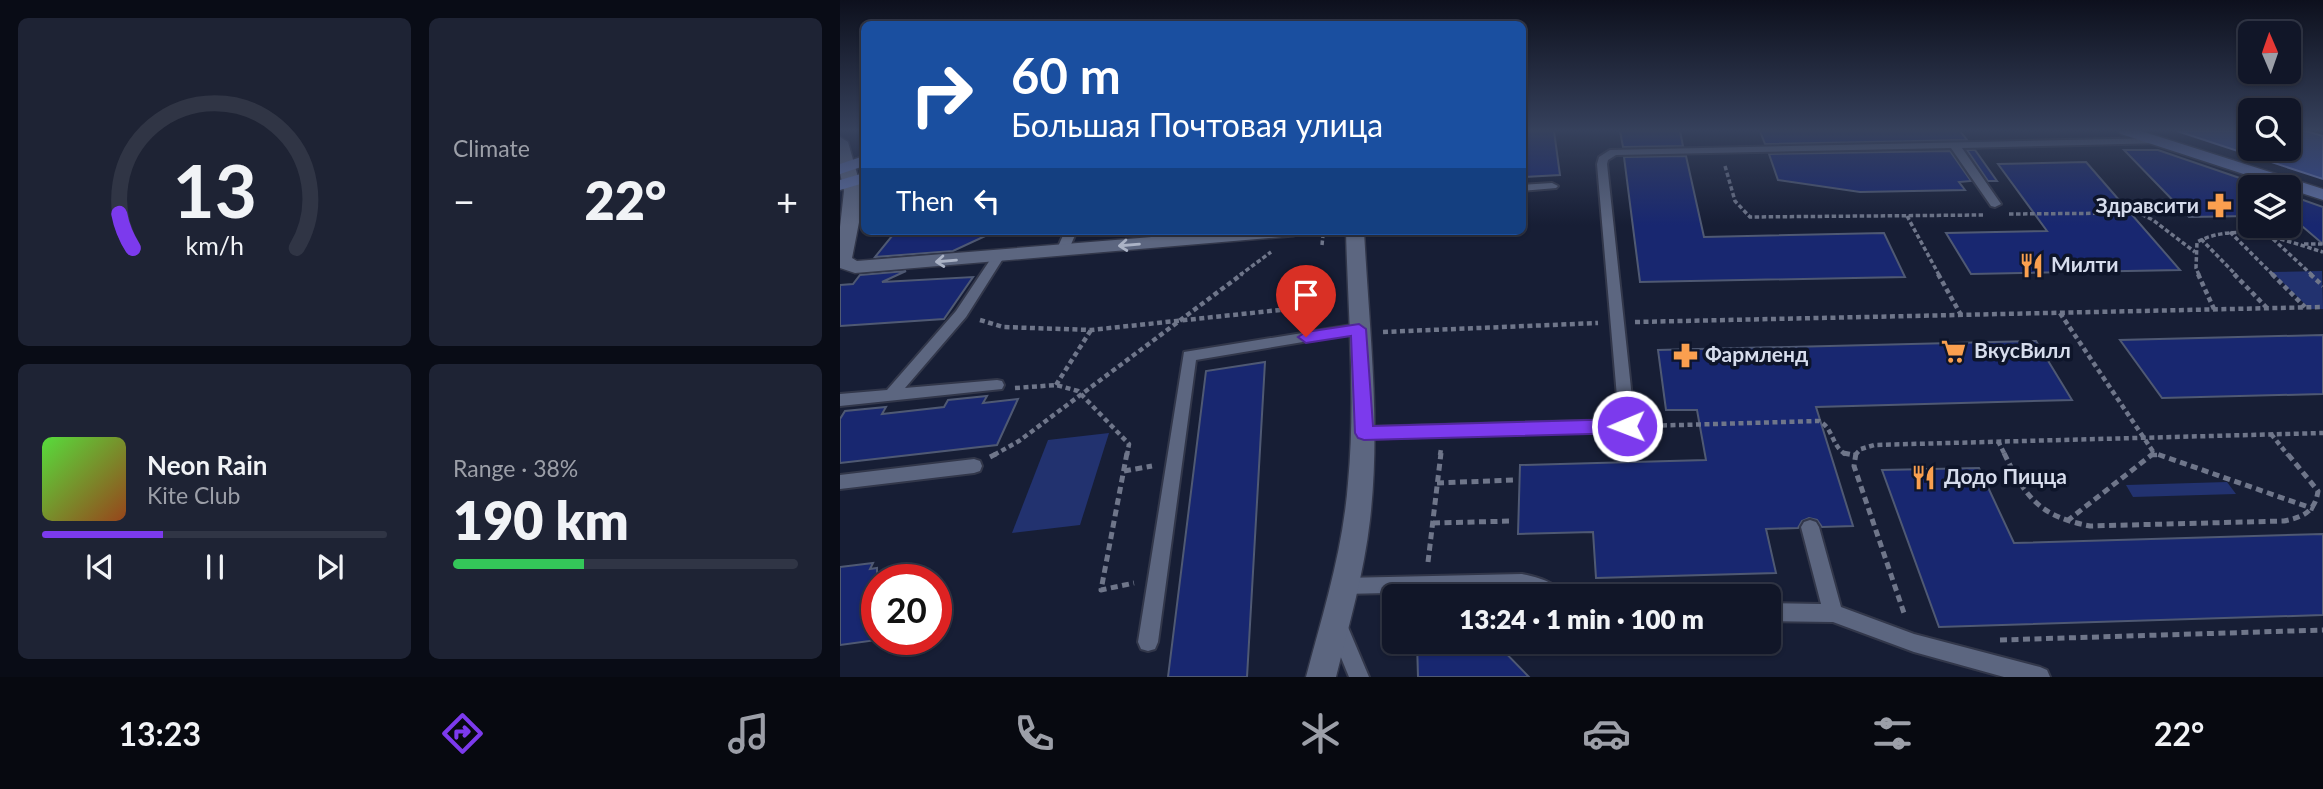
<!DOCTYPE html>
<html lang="en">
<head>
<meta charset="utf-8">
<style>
  :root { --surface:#111628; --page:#1e2334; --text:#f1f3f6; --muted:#9c9fa8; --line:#303545; --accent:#7c3aed }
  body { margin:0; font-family:Lato,sans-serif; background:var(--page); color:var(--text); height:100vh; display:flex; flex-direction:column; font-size:26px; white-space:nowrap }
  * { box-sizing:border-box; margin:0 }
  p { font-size:23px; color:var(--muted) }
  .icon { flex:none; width:38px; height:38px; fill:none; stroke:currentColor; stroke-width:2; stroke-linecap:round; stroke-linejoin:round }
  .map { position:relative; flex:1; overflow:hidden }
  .sheet { display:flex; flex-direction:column; gap:18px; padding:18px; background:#090c16; width:840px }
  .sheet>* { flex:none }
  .guide { position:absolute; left:21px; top:21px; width:665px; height:214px; border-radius:10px; box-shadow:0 2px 5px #0004,0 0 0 2px var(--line); background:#1a4fa0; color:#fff; overflow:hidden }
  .needle { width:46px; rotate:358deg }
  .controls { position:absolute; left:1398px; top:21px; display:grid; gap:14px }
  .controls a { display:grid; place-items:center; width:63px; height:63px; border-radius:10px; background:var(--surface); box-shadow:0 2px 5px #0004,0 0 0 2px var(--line); font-size:35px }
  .speed { position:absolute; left:21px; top:564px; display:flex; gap:14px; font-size:35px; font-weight:700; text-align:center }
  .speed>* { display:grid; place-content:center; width:91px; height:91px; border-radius:50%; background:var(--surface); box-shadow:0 2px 5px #0004,0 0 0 2px var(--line); line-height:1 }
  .speed .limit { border:10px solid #d22; background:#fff; color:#111 }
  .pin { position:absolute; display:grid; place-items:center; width:60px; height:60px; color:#fff; margin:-72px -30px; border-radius:50% 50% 50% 0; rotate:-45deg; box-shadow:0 0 7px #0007 }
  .pin .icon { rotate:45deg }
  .me { position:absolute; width:77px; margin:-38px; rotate:269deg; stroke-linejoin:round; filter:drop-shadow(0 0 5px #0008) }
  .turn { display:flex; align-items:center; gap:24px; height:147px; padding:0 35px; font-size:32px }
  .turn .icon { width:91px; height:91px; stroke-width:2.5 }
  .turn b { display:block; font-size:49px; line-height:60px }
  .then { display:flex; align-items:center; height:66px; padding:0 35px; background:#0003; gap:14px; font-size:26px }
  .big { font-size:52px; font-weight:800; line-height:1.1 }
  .sheet .widget { flex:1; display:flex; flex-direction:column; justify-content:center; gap:10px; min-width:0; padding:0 24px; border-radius:10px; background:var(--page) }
  .sheet .dial { align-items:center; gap:0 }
  .dial svg { height:182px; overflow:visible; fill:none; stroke:var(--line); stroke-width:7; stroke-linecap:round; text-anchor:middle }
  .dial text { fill:var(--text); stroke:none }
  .song { display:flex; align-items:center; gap:21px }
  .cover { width:84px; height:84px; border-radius:10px; background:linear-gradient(135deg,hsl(110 70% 55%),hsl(20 70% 35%)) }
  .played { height:7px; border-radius:4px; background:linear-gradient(90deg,var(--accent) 35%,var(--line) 35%) }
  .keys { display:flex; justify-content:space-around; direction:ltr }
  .heat { display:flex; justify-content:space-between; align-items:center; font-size:38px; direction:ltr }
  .charge { height:10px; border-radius:5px; background:linear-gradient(90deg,#34c759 38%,var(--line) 0) }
  .sheet .tiles { flex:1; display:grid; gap:18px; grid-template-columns:repeat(2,1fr) }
  .trip { position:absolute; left:542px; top:584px; width:399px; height:70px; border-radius:10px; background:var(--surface); box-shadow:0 2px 5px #0004,0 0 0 2px var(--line); font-weight:800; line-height:70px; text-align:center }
  .dock { display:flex; height:112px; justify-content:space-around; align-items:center; background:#070910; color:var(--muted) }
  .dock .icon { width:49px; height:49px }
  .dock .current { color:var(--accent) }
  .dock b { font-size:32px; color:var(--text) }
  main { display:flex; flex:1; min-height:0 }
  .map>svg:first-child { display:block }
</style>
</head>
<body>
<main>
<section class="sheet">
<div class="tiles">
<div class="widget dial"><svg viewBox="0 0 100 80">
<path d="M14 69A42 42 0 1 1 86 69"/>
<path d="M14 69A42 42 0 0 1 8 54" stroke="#7c3aed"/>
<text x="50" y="56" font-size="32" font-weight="700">13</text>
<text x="50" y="72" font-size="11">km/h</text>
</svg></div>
<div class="widget"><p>Climate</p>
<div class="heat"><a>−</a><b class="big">22°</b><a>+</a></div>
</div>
<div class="widget">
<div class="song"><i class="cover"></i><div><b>Neon Rain</b><p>Kite Club</p></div></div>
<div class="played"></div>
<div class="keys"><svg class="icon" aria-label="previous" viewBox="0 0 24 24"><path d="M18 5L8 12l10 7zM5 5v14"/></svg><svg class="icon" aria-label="pause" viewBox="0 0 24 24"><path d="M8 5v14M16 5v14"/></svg><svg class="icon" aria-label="next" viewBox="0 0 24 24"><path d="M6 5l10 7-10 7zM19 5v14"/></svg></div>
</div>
<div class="widget"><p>Range · 38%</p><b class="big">190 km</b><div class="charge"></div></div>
</div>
</section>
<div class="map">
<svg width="1483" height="677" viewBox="0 0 1483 677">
  <rect width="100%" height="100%" fill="#171e35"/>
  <g fill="#22326f">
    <polygon points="1482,271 1483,309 1470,309 1432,272"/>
    <polygon points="269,433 240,525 172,533 208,440"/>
    <polygon points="1387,482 1396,494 1293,497 1286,485"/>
  </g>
  <polygon fill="#344995" stroke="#6575af" stroke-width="2" points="1337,131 1410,131 1410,149 1449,149 1449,131 1466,131 1483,136 1483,179"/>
  <g fill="#182770" stroke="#4f5973" stroke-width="2">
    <polygon points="682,131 714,131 720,175 682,177"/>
    <polygon points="780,131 840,131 843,146 783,147"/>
    <polygon points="920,131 1120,131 1127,140 925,144"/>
    <polygon points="1127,150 1135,150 1157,181 1148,181"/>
    <polygon points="1284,150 1318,150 1426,187 1410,187 1410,216 1349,217"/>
    <polygon points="1110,151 1131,181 1119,182 1125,190 1020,192 938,180 929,154"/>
    <polygon points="846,156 864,237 1044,233 1065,277 800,282 784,157"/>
    <polygon points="1246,162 1340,270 1131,274 1106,233 1207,231 1158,164"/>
    <polygon points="1449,195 1483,207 1483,244 1449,215"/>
    <polygon points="56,231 156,231 113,251 35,257"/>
    <polygon points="66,271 42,282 133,277 104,319 0,326 0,285 13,284 20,275"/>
    <polygon points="1483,335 1483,394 1322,398 1280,340"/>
    <polygon points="1196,341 1232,400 976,407 1013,526 982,527 977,520 969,518 962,521 958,528 926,529 936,573 756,578 753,532 678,534 680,465 866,460 857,410 826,410 818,350"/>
    <polygon points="425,362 407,677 328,677 366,371"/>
    <polygon points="147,396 143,403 178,399 157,445 0,463 0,419 5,411 46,407 42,414 104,407 108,400"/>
    <polygon points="1139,468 1174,543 1483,534 1483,615 1099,627 1042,470"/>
    <polygon points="33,563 30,569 37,568 37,640 0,645 0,567"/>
    <polygon points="577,642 655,642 689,677 578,677"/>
  </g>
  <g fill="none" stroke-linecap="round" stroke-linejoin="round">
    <defs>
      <g id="service">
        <polygon points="1318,138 1322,139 1322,143 1122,148 1161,204 1155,207 1151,206 1111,148 776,155 768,160 767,164 795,426 792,430 524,439 518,437 516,433 518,429 524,427 779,420 757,164 759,157 770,150"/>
        <polygon points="712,183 718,186 716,188 682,191 682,185"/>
        <polygon points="225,231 237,231 228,251 222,255 216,251"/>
        <polygon points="158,253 164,257 126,317 65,388 157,380 162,381 164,385 162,389 0,406 0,394 47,390 116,311 154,254"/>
        <polygon points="518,324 525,329 523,332 356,360 318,642 315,649 308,651 301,649 298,642 344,352"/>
        <polygon points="134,459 140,461 142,466 140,471 134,473 0,489 0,475"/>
        <polygon points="970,520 976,522 979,527 1001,607 1074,634 1200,667 1207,670 1210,677 1164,677 1074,652 993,622 929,621 929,603 981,604 961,527 964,522"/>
        <path d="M682,574c15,3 36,8 42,23h-25l-17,-7 -179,4 -6,-2 -3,-6 3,-6 6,-2z"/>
        <polygon points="498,617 505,620 529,677 509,677 488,626 491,620"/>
      </g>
      <polygon id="minor" points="0,137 8,142 22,191 22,207 12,258 17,261 386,231 463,231 454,236 15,273 0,268 0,227 4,191 0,173"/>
      <path id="tertiary" d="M506,231h18c5,96 17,193 6,289 -6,53 -21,105 -34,157h-30c17,-64 37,-127 42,-194 8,-84 0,-168 -2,-252z"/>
      <g id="secondary">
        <polygon points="1278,131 1301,131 1483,189 1483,200 1281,134"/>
        <polygon points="24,156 24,166 0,174 0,164"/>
        <polygon points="24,173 24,183 0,190 0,180"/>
      </g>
    </defs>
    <use href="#service" stroke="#32374a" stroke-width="4"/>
    <use href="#minor" stroke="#32374a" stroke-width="3"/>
    <use href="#tertiary" stroke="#32374a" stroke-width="3"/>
    <use href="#secondary" stroke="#32374a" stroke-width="3"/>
    <g stroke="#6f768a" stroke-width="3.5" stroke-dasharray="4.5 2.5" stroke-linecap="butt">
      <polyline points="885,166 895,201 910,217 1143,215"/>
      <polyline points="1169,214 1299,213 1313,220 1355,252"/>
      <polyline points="1067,216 1099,275"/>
      <polyline points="1390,232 1433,275"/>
      <polyline points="1361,239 1396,275"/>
      <polyline points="1433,239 1472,275"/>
      <polyline points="1464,244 1483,244"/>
      <polyline points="482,245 483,235"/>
      <polyline points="400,275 431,252"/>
      <path d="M1359,275l-3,-7 1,-26c40,-21 86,-2 126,10"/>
    </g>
    <g stroke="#6f768a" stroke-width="4.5" stroke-dasharray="5 3.5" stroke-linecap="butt">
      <polyline points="1098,274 1121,315"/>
      <polyline points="1358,274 1374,309"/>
      <polyline points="1394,274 1427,308"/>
      <polyline points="1432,274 1465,307"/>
      <polyline points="1470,274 1483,286"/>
      <polyline points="1220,313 1314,453"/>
      <polyline points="140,320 163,327 251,330 487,305"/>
      <polyline points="795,322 1483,307"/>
      <polyline points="543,332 758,323"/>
      <polyline points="216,385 251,330"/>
      <polyline points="175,388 216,385 238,391 289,444 287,455"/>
      <path d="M805,426l174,-5c15,7 12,26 28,34"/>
      <polyline points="1431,434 1448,455"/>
      <polyline points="1158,441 1165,455"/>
      <polyline points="154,455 179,441 402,274"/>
      <polyline points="600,455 601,449"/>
      <polyline points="1015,455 1021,449 1034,445 1483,433"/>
      <polyline points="1312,455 1318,455"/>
    </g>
    <g stroke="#6f768a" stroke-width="5" stroke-dasharray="7 4.5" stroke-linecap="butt">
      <polyline points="287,453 261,590 294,583"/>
      <polyline points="1003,453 1014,455"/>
      <polyline points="1016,453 1014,466 1065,616"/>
      <path d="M1164,453c22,45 35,63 86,73l194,-5c19,-4 31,-9 34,-30l-31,-38"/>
      <polyline points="150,457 158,453"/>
      <polyline points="284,471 312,466"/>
      <polyline points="597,483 675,480"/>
      <polyline points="1227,521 1314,453 1474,509"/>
      <polyline points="593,523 673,521"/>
      <polyline points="588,562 601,453"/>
      <polyline points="1160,640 1483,630"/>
    </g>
    <use href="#service" fill="#5c6680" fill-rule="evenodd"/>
    <use href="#minor" fill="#5c6680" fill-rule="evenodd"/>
    <use href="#tertiary" fill="#5c6680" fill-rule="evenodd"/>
    <use href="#secondary" fill="#5e6fa3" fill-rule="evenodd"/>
  </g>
  <defs><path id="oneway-shaft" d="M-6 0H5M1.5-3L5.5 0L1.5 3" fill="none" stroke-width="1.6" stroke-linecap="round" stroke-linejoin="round" transform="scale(1.75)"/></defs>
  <g stroke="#abb3c6">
    <use href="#oneway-shaft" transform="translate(289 245) rotate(175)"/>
    <use href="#oneway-shaft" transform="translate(106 261) rotate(175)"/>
  </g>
  <linearGradient id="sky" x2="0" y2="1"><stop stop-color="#0d101d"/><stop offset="0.58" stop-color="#36415c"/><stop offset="1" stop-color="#36415c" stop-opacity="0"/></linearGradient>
  <rect width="1483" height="225" fill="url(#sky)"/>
  <polygon fill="#7c3aed" stroke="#51269a" stroke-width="2" points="519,324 526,329 533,426 787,419 793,421 795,426 793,431 787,433 524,440 518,438 515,433 511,336 466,343 458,337 466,332"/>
  <defs>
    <symbol id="pharmacy-bare" viewBox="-9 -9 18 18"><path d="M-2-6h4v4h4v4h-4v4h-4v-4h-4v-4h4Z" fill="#fa9f4f" stroke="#0e152a" stroke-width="2.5" paint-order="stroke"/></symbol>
    <symbol id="restaurant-bare" viewBox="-9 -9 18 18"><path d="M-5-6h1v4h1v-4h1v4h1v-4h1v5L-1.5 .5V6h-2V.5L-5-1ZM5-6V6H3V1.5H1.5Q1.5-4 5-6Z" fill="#fa9f4f" stroke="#0e152a" stroke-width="2.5" paint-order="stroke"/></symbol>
    <symbol id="supermarket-bare" viewBox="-9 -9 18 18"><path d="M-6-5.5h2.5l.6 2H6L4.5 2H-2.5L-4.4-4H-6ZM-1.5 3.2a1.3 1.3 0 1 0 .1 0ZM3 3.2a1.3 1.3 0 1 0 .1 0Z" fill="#fa9f4f" stroke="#0e152a" stroke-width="2.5" paint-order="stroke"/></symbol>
  </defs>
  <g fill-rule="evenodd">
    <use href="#pharmacy-bare" x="1362" y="188" width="35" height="35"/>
    <use href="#restaurant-bare" x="1174" y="248" width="35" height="35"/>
    <use href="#supermarket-bare" x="1096" y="334" width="35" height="35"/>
    <use href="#pharmacy-bare" x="828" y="338" width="35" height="35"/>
    <use href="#restaurant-bare" x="1066" y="460" width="35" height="35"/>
  </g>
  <g text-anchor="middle" stroke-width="7" stroke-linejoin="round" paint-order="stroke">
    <g font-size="21" font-weight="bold" fill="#d6dcec" stroke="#0e152a" text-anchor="start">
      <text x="1359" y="213" text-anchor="end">Здравсити</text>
      <text x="1211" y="272">Милти</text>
      <text x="1134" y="358">ВкусВилл</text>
      <text x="865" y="362">Фармленд</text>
      <text x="1104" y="484">Додо Пицца</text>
    </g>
  </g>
</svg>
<div class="controls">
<a><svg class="needle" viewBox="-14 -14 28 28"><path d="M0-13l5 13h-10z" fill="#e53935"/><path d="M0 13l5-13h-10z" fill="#9c9fa8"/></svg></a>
<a><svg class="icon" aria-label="search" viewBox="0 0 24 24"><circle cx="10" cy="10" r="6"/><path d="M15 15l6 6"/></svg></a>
<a><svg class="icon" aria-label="layers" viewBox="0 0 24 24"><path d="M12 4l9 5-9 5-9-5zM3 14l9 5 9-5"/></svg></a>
</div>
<div class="speed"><div class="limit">20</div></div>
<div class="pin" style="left:466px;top:337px;background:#d93025"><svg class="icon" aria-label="arrive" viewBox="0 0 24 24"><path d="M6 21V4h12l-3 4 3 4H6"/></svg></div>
<svg class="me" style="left:787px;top:426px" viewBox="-20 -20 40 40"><circle r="17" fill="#7c3aed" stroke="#fff" stroke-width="3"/><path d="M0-11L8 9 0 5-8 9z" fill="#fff"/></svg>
<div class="trip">13:24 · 1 min · 100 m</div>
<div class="guide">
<div class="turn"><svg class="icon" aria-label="right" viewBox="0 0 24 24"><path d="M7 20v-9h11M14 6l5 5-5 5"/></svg><div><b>60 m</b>Большая Почтовая улица</div></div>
<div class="then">Then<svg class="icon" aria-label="left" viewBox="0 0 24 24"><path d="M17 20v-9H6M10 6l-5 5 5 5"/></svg></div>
</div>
</div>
</main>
<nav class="dock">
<b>13:23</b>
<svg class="icon current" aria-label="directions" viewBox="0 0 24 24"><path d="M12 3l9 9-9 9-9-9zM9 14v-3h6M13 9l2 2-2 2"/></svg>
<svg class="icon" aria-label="music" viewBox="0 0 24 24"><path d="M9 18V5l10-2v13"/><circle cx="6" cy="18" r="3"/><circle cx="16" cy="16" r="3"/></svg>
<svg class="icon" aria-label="phone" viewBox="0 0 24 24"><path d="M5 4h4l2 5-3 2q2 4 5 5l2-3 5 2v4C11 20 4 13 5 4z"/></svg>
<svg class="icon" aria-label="climate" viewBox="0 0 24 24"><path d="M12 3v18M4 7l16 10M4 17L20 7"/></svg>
<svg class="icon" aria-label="car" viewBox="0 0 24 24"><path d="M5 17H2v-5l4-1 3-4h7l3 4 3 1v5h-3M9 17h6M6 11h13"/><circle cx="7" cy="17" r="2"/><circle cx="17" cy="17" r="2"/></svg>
<svg class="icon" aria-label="filters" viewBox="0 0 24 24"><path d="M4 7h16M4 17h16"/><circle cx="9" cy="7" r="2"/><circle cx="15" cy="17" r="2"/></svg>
<b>22°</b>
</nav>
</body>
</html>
